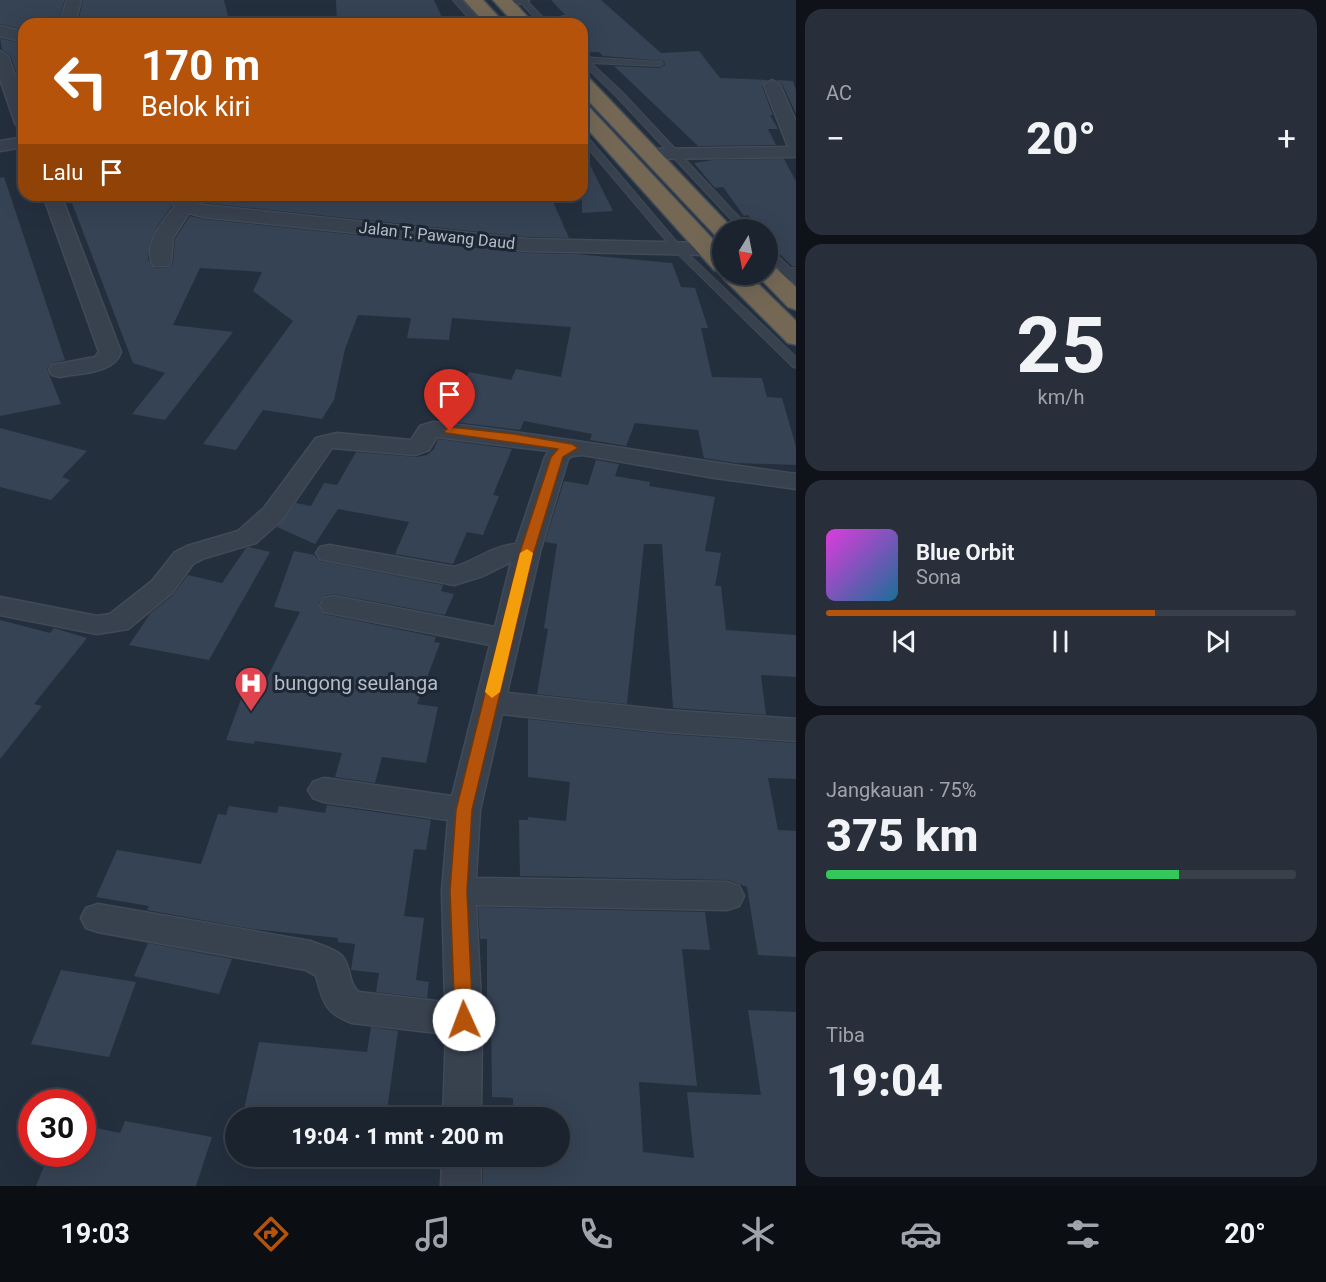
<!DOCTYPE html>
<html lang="id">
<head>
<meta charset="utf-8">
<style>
  :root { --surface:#1b232e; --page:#282f3a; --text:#f1f3f6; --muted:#a0a4aa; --line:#39404a; --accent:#b45309 }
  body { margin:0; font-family:Roboto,sans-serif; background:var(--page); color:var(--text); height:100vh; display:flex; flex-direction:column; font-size:22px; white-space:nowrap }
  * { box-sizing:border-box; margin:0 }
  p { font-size:20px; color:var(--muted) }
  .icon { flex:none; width:33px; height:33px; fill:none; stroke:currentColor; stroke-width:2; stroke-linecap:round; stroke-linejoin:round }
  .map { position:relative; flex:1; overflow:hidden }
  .sheet { display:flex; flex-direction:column; gap:9px; padding:9px; background:#0f1319; width:530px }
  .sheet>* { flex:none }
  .hud { position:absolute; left:18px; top:18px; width:570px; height:183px; border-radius:18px; box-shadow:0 6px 24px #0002,0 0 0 2px var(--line); background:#b45309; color:#fff; overflow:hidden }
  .needle { width:39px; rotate:190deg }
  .tools { position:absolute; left:712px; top:219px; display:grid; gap:12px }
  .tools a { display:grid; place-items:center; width:66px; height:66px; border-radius:50%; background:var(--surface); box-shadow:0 6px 24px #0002,0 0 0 2px var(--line); font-size:30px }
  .speed { position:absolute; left:18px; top:1089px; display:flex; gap:12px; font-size:30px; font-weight:700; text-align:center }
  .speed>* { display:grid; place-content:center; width:78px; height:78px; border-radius:50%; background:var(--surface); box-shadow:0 6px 24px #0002,0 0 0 2px var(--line); line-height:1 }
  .speed .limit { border:9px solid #d22; background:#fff; color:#111 }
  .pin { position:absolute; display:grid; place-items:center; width:51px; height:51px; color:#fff; margin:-62px -26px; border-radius:50% 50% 50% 0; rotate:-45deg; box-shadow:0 0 6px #0007 }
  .pin .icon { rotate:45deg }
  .me { position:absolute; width:66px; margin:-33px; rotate:358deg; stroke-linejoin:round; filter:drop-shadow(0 0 4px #0008) }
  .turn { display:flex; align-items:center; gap:21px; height:126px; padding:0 24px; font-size:27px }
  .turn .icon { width:78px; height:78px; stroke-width:2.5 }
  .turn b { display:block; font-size:42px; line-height:51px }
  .then { display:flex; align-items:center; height:57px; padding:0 24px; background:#0003; gap:12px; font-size:22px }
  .big { font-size:45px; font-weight:800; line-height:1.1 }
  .sheet .card { flex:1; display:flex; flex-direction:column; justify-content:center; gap:9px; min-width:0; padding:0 21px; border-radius:18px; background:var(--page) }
  .sheet .dial { align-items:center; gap:0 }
  .dial b { font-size:78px; line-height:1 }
  .song { display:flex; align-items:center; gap:18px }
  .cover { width:72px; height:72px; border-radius:9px; background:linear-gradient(135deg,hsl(300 70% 55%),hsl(200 70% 35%)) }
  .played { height:6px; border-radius:3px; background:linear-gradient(90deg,var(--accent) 70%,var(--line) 70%) }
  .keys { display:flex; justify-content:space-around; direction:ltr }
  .heat { display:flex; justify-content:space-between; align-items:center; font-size:33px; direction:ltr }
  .charge { height:9px; border-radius:4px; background:linear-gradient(90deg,#34c759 75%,var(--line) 0) }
  .trip { position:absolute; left:225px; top:1107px; width:345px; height:60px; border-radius:30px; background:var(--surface); box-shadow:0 6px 24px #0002,0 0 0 2px var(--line); font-weight:800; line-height:60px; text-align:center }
  .tab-bar { display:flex; height:96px; justify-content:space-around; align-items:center; background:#0b0e12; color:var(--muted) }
  .tab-bar .icon { width:42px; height:42px }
  .tab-bar .selected { color:var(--accent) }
  .tab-bar b { font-size:27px; color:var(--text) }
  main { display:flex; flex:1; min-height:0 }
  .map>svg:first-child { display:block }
</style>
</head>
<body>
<main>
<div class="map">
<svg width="797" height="1186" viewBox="0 0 797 1186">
  <rect width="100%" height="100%" fill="#242f3e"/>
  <g fill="#364354">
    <polygon points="0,0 65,0 57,23 24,24 24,30 0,24"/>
    <polygon points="83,0 224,0 230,24 96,24 96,21 78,22"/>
    <polygon points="336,0 434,0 445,24 337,24"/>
    <polygon points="551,0 601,0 661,53 699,51 720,78 768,80 762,86 773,115 770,115 778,129 768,129 776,145 698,146 614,66 659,68 665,65 664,61 603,56 599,52 582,53 582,24 569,24 561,15 565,15"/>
    <polygon points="0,38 24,44 24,93 10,55 2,50"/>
    <polygon points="776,80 793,81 797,93 797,116 782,84"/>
    <polygon points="582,149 613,211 582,213"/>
    <polygon points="784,159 797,183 797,266 792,266 768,242 768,230 759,230 748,215 744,216 723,187 715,188 694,163 713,160"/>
    <polygon points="4,177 65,360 52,363 47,369 61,404 0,416 0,178"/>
    <polygon points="69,195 162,195 172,206 158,225 150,242 148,259 154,268 168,268 173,263 175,239 190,216 203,219 527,253 576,254 672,263 681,287 695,288 708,328 701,328 712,377 762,378 767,397 782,398 797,450 797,465 736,463 704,458 698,430 635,423 626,446 590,440 592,434 524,421 520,430 447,421 459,397 456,396 469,372 511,380 516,369 561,377 571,327 452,318 449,340 407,338 411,318 358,315 345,349 334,400 322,419 263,410 236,450 203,444 293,321 253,291 262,272 200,268 173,325 233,332 165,420 132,414 165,373 133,363"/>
    <polygon points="187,195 550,195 569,238 527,237 204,203 193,200"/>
    <polygon points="0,428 87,451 62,477 70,480 51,500 0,487"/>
    <polygon points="438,439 512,449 493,495 499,496 483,535 467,532 453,564 395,554 409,522 338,509 315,544 277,527 296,503 311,506 324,483 337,485 356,452 416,457 427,455 434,449"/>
    <polygon points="596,460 619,464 615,476 650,482 649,486 715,497 705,551 721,553 715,586 721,586 726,630 797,635 797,677 761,675 766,715 673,708 662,544 644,544 627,704 537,694 548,629 544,628 557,544 545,542 564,481 588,485"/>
    <polygon points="249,547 270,552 209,660 129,645 150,614 173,595 188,575 222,583 246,548"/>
    <polygon points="294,551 314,555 320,561 443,585 441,591 454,594 445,615 334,594 324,596 318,604 324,614 436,637 434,642 440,643 417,704 438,707 426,763 382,757 375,783 335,777 342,753 255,741 254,744 226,740 248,680 265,682 300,612 274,607"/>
    <polygon points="0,620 50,633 54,628 87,638 34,704 42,706 0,759"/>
    <polygon points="528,719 665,734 797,743 797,779 768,778 778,830 797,831 797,957 758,955 747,887 728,880 520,876 519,820 528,820 528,817 566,821 570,782 528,777"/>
    <polygon points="327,805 431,820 426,850 414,849 404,916 424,918 416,980 429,982 427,998 376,992 379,973 351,970 355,944 338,942 338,938 252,929 147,910 149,906 96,897 117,850 201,864 218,814 226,815 229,806 277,813 279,806 325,813"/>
    <polygon points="478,907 705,912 710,950 682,949 697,1086 639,1082 643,1152 694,1158 687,1092 761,1095 748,1010 797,1012 797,1186 483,1186 482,1156 560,1156 560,1118 513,1118 513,1098 492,1097 491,1005 487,1004 487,939 480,939"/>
    <polygon points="148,943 232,959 219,994 134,976"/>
    <polygon points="61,970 136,982 109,1057 31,1044"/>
    <polygon points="371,1027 398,1031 386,1118 242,1118 259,1042 367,1052"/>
    <polygon points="125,1121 212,1137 196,1186 36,1186 49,1154 82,1154 82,1125 120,1133"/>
  </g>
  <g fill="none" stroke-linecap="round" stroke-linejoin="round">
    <defs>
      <g id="lane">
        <polygon points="453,0 461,0 482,24 474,24"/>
        <polygon points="518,0 526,0 549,24 541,24"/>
        <polygon points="582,57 662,62 663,64 659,66 591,63 623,93 751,230 741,230 617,97 582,63"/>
        <polygon points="582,133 585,134 681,247 797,358 797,368 793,367 675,251 582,141"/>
        <polygon points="768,249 772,250 797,275 797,284 768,258"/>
      </g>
      <g id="street">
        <polygon points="67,0 81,0 75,24 59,24"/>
        <polygon points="498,0 529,0 527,3 499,5"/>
        <polygon points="0,26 24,32 24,42 0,36"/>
        <polygon points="0,51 8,56 24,100 24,128 18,127 15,123 0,79"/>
        <polygon points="772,80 780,85 797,124 797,157 652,159 646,158 643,154 646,150 652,149 788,147 764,85"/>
        <polygon points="24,137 24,147 0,151 0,141"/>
        <path d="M43,195h18l60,157c-7,22 -42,21 -61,25l-8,-2 -3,-5 3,-5 43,-8 4,-5z"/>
        <path d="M164,195h20l8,7 12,3 323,34 179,4 7,2 3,4 -3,4 -7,2 -179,-4 -324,-34 -14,-4 -16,25 -2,24 -3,4h-14c-13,-19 9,-45 21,-60z"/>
        <polygon points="797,268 797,280 770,283 763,281 760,277 762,274 768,274 770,271"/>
        <path d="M433,422c122,13 242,36 364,52v15l-82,-11 -132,-23 -11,1 -4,3 -28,93 -33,141 158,17 132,9v22l-132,-9 -163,-18 -22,96 -4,68 251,4 12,4 5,10 -5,10 -12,4 -251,-5 6,115 -1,98h-38l3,-84 -94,-11c-27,-10 -29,-21 -36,-47l-10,-6 -208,-38 -12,-4 -5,-10 5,-10 12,-4 212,37c10,4 23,7 31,14 10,9 7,29 18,37l86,10 -3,-111 6,-71 -124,-18 -11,-4 -5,-8 5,-8 11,-4 128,18 38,-151 -156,-31 -10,-2 -4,-7 4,-7 10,-2 161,31 16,-65 -28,14 -29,9 -125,-24 -9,-2 -4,-6 4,-6 9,-2 125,22c24,-7 35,-20 62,-23l29,-87 4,-6 -112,-14 -8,13 -14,5 -83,-7 -50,72 -26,23 -51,15 -12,6 -21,29 -44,36 -31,5 -97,-19v-18l97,19 13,-2 42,-33 23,-29 12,-6 51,-15 26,-23 52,-70 21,-5 74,7 9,-14z"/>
        <polygon points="442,1156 480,1156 481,1186 441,1186"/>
      </g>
      <g id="highway">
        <polygon points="464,0 483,0 505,24 486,24"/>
        <polygon points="493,0 512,0 534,24 515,24"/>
        <polygon points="582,76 589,78 734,230 723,230 723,237 715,235 582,94"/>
        <polygon points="582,105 589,107 723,250 723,274 748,274 797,322 797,345 788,343 724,279 721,274 722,272 714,270 582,123"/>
        <polygon points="768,267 777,269 797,288 797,310 788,307 756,274 768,274"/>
      </g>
    </defs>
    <use href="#lane" stroke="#414a57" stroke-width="2"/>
    <use href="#street" stroke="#414a57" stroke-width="3"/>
    <use href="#highway" stroke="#434c59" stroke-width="3"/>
    <use href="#lane" fill="#38414e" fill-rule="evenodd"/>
    <use href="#street" fill="#38414e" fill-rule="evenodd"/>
    <use href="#highway" fill="#746855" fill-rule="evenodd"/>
  </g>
  <polygon fill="#b45309" stroke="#753606" stroke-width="1.5" points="450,427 514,434 572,444 578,448 563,457 534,552 472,810 467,891 473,1020 470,1026 464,1028 458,1026 455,1020 450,891 456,810 520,552 551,457 558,449 446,433 444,431"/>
  <polygon fill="#f59e0b" points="527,549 533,553 500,692 492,698 485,692 520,553"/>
  <defs>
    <symbol id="hospital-pin" viewBox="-11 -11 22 30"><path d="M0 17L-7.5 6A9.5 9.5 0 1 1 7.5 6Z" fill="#e0444e" stroke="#1d2633"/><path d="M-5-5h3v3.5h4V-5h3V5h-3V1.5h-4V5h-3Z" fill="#fff"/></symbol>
  </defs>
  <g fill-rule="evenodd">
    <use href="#hospital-pin" x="232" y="664" width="38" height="52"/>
  </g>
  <g text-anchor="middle" stroke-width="6" stroke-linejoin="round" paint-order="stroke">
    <g font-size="16" fill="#b4bcc9" stroke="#1d2633">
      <text transform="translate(437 235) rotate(6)" y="6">Jalan T. Pawang Daud</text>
    </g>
    <g font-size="20" fill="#b4bcc9" stroke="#1d2633" text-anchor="start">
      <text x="274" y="690">bungong seulanga</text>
    </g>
  </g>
</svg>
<div class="tools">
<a><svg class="needle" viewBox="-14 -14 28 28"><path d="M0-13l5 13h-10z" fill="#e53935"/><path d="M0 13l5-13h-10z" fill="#a0a4aa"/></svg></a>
</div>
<div class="speed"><div class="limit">30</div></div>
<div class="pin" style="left:450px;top:431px;background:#d93025"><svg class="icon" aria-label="arrive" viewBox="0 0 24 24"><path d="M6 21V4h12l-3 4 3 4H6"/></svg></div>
<svg class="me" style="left:464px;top:1020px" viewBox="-20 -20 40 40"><circle r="19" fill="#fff"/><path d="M0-13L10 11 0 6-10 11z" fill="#b45309"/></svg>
<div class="trip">19:04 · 1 mnt · 200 m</div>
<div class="hud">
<div class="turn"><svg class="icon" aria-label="left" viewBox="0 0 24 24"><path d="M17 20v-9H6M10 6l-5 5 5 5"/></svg><div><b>170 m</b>Belok kiri</div></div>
<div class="then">Lalu<svg class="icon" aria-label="arrive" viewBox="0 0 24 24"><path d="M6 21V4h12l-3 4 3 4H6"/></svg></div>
</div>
</div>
<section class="sheet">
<div class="card"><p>AC</p>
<div class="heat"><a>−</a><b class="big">20°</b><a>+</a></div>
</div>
<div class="card dial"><b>25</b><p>km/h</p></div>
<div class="card">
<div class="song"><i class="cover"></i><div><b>Blue Orbit</b><p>Sona</p></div></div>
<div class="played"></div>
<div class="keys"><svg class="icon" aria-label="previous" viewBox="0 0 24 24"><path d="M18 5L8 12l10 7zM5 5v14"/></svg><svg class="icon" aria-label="pause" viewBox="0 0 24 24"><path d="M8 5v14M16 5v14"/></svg><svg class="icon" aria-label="next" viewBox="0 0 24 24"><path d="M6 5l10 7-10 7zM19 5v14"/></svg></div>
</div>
<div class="card"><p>Jangkauan · 75%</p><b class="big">375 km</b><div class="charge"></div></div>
<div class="card"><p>Tiba</p><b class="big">19:04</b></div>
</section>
</main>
<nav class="tab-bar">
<b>19:03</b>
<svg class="icon selected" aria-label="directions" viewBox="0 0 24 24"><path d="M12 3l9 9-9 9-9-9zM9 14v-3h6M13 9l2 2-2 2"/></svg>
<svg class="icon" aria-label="music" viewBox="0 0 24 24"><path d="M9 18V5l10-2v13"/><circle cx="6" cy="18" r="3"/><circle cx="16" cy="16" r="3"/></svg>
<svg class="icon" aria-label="phone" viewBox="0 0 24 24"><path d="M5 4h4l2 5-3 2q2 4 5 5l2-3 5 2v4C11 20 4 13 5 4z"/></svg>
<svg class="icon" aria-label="climate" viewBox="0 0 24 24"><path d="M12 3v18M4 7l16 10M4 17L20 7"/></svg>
<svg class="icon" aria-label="car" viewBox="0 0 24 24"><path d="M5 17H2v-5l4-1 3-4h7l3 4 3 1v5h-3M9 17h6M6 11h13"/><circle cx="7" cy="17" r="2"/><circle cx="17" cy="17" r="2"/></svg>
<svg class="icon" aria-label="filters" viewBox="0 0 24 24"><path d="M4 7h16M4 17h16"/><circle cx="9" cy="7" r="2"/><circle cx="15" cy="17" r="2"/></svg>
<b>20°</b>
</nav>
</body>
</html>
